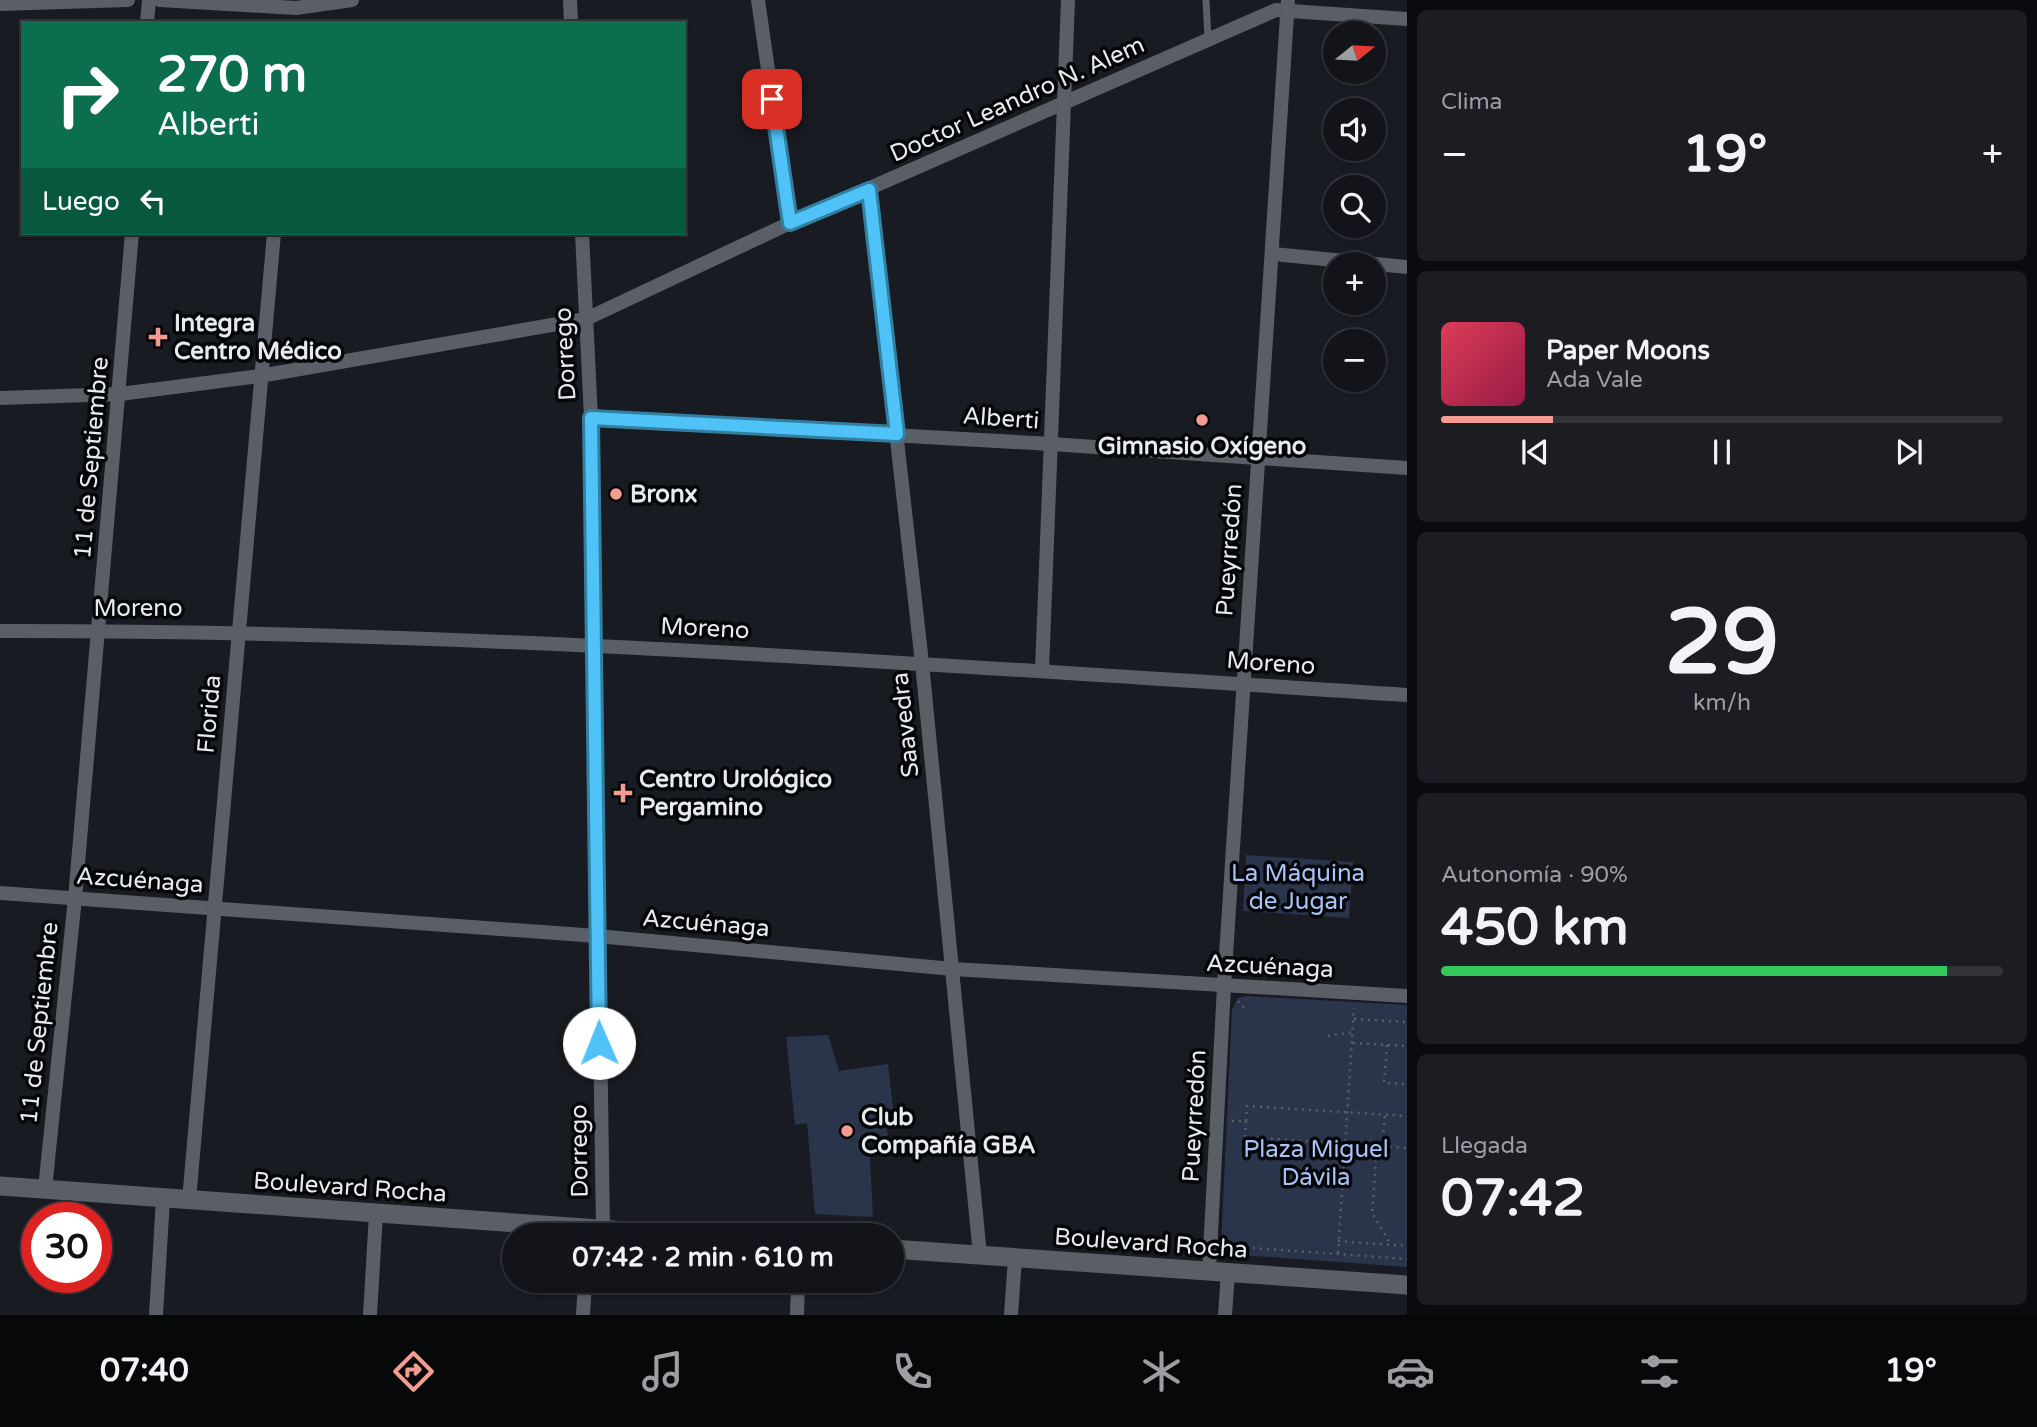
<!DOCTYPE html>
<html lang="es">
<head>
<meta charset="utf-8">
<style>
  :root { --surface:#121419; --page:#1b1d22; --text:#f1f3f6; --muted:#9c9ea2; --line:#313338; --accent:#f59c91 }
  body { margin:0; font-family:"Varela Round",sans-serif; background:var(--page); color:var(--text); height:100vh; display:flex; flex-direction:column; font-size:26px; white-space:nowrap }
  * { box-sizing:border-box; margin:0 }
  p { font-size:23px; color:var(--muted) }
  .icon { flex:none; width:38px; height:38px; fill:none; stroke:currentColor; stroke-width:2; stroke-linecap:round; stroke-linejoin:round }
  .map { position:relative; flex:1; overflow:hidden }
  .sheet { display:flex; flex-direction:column; gap:10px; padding:10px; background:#0a0b0e; width:630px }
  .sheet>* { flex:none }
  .guide { position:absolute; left:21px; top:21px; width:665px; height:214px; border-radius:0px; box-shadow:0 2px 5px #0004,0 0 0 2px var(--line); background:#0b6e4f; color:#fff; overflow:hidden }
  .needle { width:46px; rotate:72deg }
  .fabs { position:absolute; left:1323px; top:21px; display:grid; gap:14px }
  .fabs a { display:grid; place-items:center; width:63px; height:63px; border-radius:50%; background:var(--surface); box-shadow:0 2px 5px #0004,0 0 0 2px var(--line); font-size:35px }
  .speed { position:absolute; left:21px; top:1202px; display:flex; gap:14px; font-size:35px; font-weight:700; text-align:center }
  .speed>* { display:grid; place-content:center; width:91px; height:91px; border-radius:50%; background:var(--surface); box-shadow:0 2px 5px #0004,0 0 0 2px var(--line); line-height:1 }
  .speed .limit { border:10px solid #d22; background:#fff; color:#111 }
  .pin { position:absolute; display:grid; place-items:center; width:60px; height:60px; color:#fff; margin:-30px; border-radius:14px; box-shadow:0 4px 10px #0006 }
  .me { position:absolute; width:77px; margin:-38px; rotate:359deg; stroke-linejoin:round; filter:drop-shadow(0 0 5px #0008) }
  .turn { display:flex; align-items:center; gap:24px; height:147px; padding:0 21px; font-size:32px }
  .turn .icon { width:91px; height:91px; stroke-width:2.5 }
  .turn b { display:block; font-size:49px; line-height:60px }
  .then { display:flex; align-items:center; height:66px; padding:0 21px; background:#0003; gap:14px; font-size:26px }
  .big { font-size:52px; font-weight:700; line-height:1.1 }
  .sheet .card { flex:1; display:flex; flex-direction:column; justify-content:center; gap:10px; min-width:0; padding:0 24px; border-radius:10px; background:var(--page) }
  .sheet .dial { align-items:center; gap:0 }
  .dial b { font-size:91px; line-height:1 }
  .song { display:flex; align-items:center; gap:21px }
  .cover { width:84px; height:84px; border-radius:10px; background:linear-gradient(135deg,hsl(350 70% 55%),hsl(340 70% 35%)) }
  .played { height:7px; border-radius:4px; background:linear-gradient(90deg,var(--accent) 20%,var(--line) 20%) }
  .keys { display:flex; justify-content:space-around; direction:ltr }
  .heat { display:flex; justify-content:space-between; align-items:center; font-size:38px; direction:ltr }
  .charge { height:10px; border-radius:5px; background:linear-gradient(90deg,#34c759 90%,var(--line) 0) }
  .trip { position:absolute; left:502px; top:1223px; width:402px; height:70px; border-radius:35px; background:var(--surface); box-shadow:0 2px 5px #0004,0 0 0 2px var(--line); font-weight:700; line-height:70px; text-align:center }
  .dock { display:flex; height:112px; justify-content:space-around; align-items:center; background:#07080a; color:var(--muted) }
  .dock .icon { width:49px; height:49px }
  .dock .current { color:var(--accent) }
  .dock b { font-size:32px; color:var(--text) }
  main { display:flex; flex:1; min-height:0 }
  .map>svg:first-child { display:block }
</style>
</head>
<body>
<main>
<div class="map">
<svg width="1407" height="1315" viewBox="0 0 1407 1315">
  <rect width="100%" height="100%" fill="#181b21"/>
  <g fill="#2a354c">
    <polygon points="1246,855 1353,862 1349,918 1243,911"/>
    <polygon points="1246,996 1407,1005 1407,1267 1229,1254 1221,1246 1232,1010 1238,998"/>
    <polygon points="828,1035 839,1071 888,1064 894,1117 885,1118 888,1136 869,1139 873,1217 815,1214 807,1123 795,1125 786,1037"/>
  </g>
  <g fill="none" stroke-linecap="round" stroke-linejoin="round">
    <g stroke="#5b5e63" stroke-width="2.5" stroke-dasharray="2 5" stroke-linecap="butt">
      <polyline points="1238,1001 1246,1010"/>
      <polyline points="1354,1019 1407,1022"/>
      <polyline points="1328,1036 1353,1032"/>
      <polyline points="1353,1043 1407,1046"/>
      <polyline points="1387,1045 1384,1083 1407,1084"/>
      <polyline points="1232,1121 1246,1121 1247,1106 1407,1116"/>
      <polyline points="1246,1121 1245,1137 1407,1148"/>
      <polyline points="1377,1146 1372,1213 1391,1245"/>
      <polyline points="1382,1146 1385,1115"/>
      <polyline points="1338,1241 1407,1246"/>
      <polyline points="1225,1246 1407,1259"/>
      <polyline points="1338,1253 1354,1008"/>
    </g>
    <polyline stroke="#5a5e66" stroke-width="7" points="1206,0 1208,39"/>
    <g stroke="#5a5e66" stroke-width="14">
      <polyline points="160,0 296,8 352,0"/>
      <polyline points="570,0 571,23"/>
      <polyline points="758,0 790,223"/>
      <polyline points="0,4 128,0"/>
      <polyline points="147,23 149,0"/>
      <polyline points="869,190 922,663 980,1255"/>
      <polyline points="582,233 591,418 603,1229"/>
      <polyline points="1273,254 1407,267"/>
      <polyline points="0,398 120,394 260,376 586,319 790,223 1276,10 1407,19"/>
      <polyline points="591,418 1051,444 1407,468"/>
      <path d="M0,631c470,-1 938,34 1407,64"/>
      <polyline points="1042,670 1068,0"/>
      <polyline points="0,893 597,936 953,969 1407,996"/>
      <polyline points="45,1189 75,898 132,233"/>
      <polyline points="189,1200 274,233"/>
      <polyline points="1209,1271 1224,986 1288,0"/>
      <polyline points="156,1315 163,1199"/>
      <polyline points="370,1315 376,1214"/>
      <polyline points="583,1315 585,1281"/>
      <polyline points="797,1315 798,1281"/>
      <polyline points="1011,1315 1015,1258"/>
      <polyline points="1225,1315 1228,1272"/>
    </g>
    <g stroke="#5a5e66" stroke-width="19">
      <polyline points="0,1186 697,1236"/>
      <polyline points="892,1249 1407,1285"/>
    </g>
  </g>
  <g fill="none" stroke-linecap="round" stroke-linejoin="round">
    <defs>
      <polyline id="route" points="599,1043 591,418 897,434 869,190 790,223 772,99"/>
    </defs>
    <use href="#route" stroke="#337fa1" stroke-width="18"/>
    <use href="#route" stroke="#4fc3f7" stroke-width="12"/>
  </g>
  <g fill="#f59c91" stroke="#050608" stroke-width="2.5">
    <path d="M154.5 326.5h7v7h7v7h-7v7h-7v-7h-7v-7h7z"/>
    <circle cx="1202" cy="420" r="7"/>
    <circle cx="616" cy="494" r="7"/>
    <path d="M619.5 782.5h7v7h7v7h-7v7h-7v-7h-7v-7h7z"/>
    <circle cx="847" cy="1131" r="7"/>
  </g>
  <g text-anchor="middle" stroke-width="7" stroke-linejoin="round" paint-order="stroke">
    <g font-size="24" fill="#e7eaee" stroke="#050608">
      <text transform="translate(1017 99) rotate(-24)" y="8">Doctor Leandro N. Alem</text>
      <text transform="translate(565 354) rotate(-93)" y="8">Dorrego</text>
      <text transform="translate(1001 418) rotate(4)" y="8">Alberti</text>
      <text transform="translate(91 458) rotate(-85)" y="8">11 de Septiembre</text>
      <text transform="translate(1229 550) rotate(-86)" y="8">Pueyrredón</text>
      <text x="138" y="616">Moreno</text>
      <text transform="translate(705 628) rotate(3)" y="8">Moreno</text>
      <text transform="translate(1271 663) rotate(4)" y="8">Moreno</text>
      <text transform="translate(209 714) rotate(-85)" y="8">Florida</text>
      <text transform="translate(905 725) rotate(-96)" y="8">Saavedra</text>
      <text transform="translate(140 880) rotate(4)" y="8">Azcuénaga</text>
      <text transform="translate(706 923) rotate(5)" y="8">Azcuénaga</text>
      <text transform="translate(1270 966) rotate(3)" y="8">Azcuénaga</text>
      <text transform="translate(39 1023) rotate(-84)" y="8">11 de Septiembre</text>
      <text transform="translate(1194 1116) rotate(-87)" y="8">Pueyrredón</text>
      <text transform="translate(579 1151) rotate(-91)" y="8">Dorrego</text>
      <text transform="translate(350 1187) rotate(4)" y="8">Boulevard Rocha</text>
      <text transform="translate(1151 1243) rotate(4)" y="8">Boulevard Rocha</text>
    </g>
    <g font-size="24" font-weight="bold" fill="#e7eaee" stroke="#050608" text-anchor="start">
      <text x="174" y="331">Integra<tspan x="174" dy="28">Centro Médico</tspan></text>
      <text x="1202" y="454" text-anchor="middle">Gimnasio Oxígeno</text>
      <text x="630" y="502">Bronx</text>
      <text x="639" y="787">Centro Urológico<tspan x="639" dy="28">Pergamino</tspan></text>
      <text x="861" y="1125">Club<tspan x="861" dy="28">Compañía GBA</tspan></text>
    </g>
    <g font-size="24" fill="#a9c3f8" stroke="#050608">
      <text x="1298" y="881">La Máquina<tspan x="1298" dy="28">de Jugar</tspan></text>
      <text x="1316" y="1157">Plaza Miguel<tspan x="1316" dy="28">Dávila</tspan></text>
    </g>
  </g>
</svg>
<div class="fabs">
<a><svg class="needle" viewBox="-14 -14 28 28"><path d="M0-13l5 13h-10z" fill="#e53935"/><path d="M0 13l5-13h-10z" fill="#9c9ea2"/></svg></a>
<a><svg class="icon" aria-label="sound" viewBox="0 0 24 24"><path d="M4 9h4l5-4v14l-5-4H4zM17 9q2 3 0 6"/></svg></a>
<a><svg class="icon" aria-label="search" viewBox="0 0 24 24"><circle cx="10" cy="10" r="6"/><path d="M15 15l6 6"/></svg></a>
<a>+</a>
<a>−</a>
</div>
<div class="speed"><div class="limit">30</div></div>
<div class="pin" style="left:772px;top:99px;background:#d93025"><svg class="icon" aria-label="arrive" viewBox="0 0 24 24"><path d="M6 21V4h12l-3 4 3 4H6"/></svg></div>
<svg class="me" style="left:599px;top:1043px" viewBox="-20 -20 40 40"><circle r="19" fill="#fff"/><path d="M0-13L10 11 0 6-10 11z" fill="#4fc3f7"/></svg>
<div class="trip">07:42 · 2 min · 610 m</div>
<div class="guide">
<div class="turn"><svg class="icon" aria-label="right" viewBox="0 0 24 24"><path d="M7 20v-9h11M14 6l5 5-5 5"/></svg><div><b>270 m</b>Alberti</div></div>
<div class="then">Luego<svg class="icon" aria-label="left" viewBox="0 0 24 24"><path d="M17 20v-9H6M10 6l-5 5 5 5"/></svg></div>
</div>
</div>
<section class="sheet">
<div class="card"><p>Clima</p>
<div class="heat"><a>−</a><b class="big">19°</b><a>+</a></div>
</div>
<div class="card">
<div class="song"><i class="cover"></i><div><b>Paper Moons</b><p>Ada Vale</p></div></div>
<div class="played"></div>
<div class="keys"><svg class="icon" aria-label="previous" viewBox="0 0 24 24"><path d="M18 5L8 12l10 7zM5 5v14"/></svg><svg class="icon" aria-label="pause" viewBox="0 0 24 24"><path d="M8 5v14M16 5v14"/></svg><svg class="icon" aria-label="next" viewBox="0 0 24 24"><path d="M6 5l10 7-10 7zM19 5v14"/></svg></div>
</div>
<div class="card dial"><b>29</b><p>km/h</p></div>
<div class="card"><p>Autonomía · 90%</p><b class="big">450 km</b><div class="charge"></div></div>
<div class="card"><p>Llegada</p><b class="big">07:42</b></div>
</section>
</main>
<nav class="dock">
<b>07:40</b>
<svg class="icon current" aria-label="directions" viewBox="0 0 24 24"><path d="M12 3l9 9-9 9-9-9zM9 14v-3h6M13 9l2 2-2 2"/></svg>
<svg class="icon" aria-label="music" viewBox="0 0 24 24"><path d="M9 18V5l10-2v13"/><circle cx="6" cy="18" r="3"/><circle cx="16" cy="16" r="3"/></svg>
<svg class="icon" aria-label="phone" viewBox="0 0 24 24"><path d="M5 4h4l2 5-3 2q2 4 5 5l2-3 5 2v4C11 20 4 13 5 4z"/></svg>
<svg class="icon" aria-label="climate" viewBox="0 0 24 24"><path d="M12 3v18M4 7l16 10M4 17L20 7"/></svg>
<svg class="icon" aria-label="car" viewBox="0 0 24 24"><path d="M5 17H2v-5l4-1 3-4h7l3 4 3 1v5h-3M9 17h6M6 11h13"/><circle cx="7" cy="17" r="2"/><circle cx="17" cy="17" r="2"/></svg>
<svg class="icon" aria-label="filters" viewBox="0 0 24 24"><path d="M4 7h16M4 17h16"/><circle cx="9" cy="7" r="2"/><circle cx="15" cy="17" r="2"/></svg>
<b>19°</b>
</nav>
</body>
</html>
